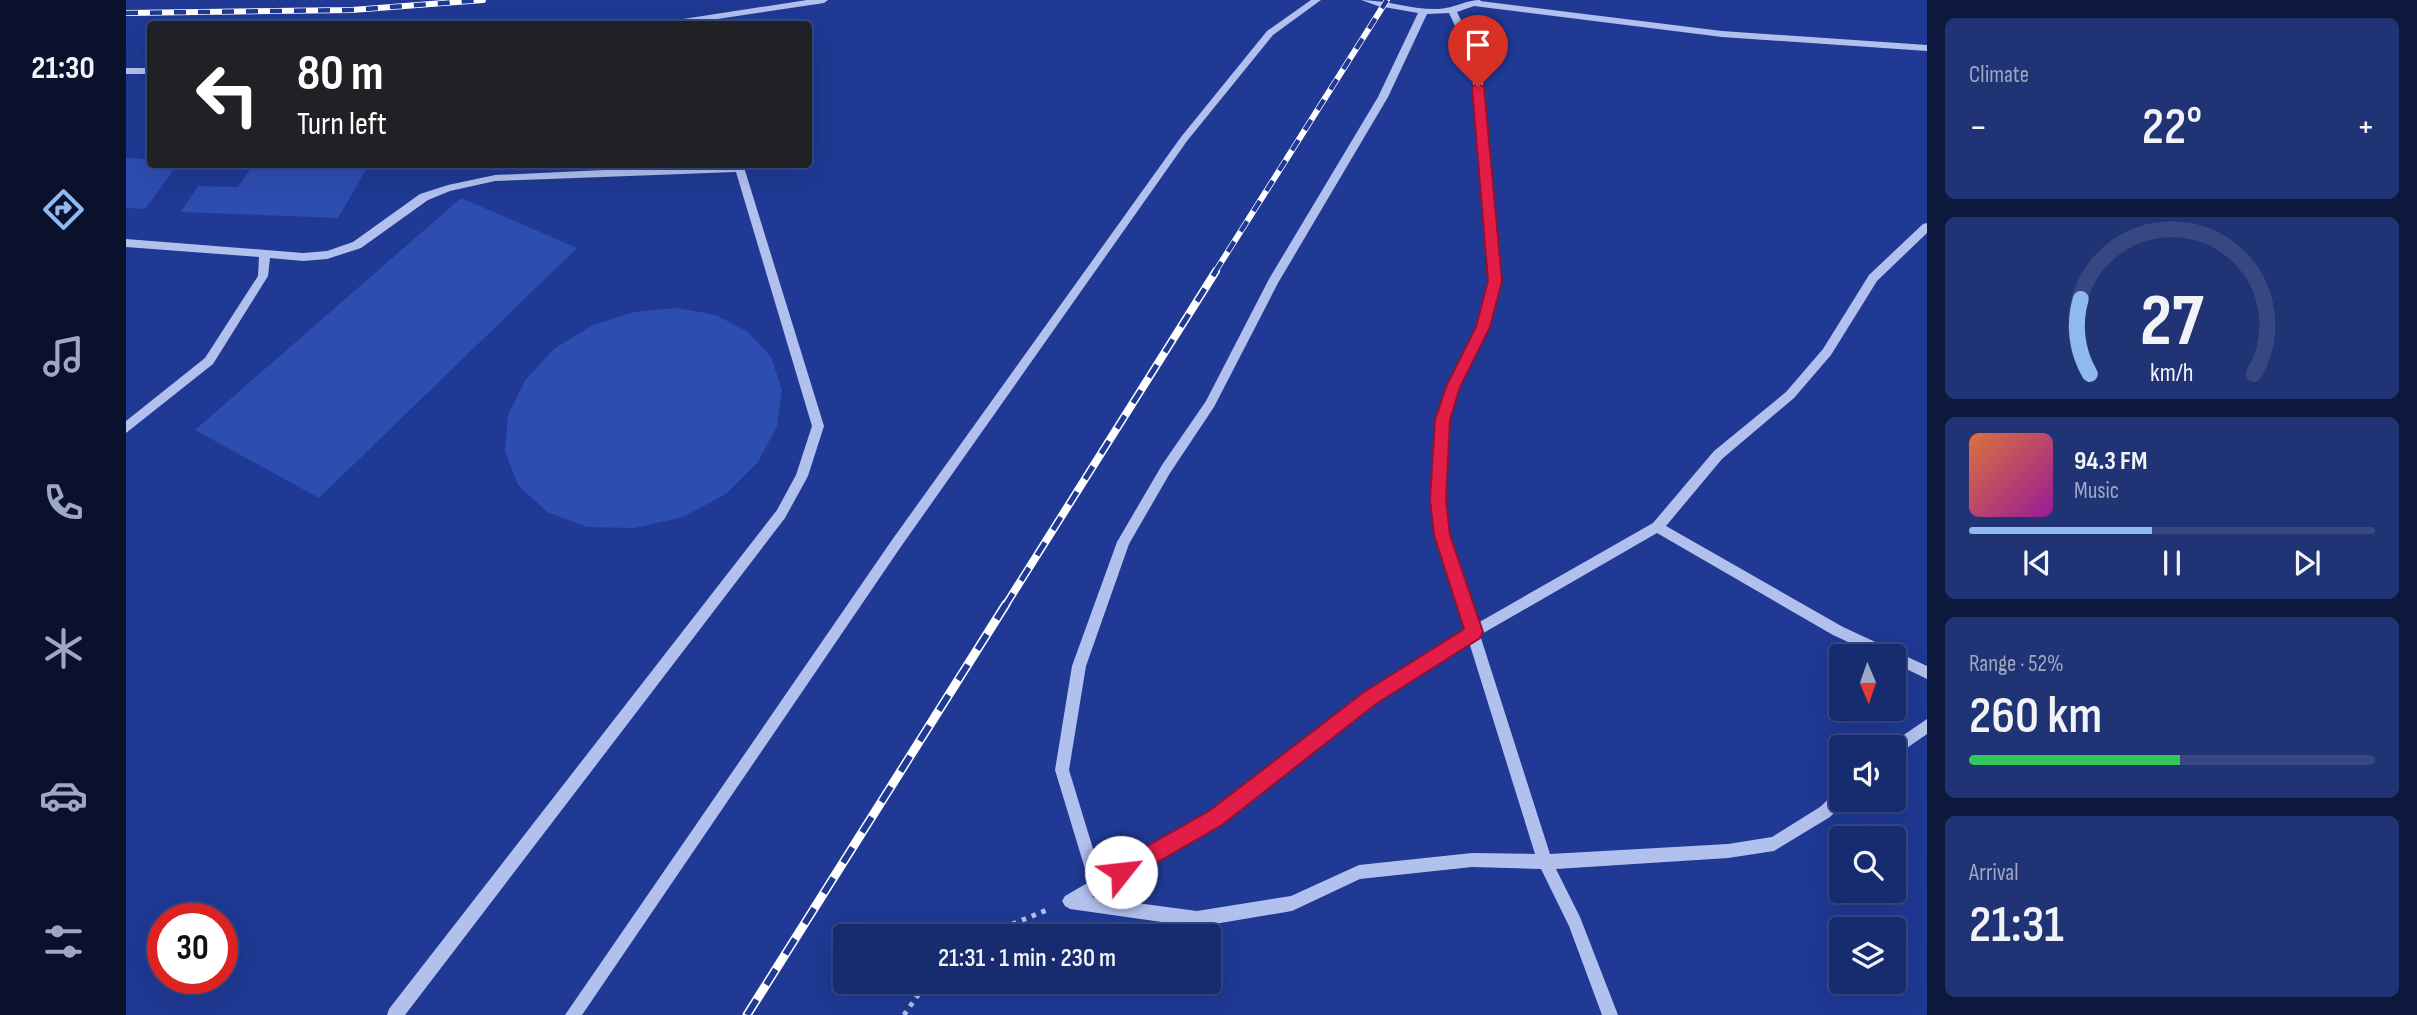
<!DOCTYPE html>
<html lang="en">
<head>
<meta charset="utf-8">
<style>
  :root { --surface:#172b6f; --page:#203374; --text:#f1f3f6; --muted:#9ea7c3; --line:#364782; --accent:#90b9f0 }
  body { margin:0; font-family:"Sofia Sans Condensed",sans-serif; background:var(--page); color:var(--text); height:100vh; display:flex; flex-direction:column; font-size:26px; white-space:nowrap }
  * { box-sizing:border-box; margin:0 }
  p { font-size:23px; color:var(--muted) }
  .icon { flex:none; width:38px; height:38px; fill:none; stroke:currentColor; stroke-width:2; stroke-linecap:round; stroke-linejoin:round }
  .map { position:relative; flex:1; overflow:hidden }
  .side { display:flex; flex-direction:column; gap:18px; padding:18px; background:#0d183d; width:490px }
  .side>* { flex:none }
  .banner { position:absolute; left:21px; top:21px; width:665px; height:147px; border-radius:7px; box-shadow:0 7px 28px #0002,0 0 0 2px var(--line); background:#202124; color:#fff; overflow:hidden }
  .needle { width:46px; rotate:178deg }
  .fabs { position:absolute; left:1703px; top:644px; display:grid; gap:14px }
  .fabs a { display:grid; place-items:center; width:77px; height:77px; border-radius:7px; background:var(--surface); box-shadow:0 7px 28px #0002,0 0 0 2px var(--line); font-size:35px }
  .speed { position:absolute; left:21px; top:903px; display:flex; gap:14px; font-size:35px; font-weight:700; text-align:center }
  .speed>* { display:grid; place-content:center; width:91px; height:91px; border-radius:50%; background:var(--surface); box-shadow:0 7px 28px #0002,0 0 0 2px var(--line); line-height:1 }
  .speed .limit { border:10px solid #d22; background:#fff; color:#111 }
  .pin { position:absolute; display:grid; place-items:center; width:60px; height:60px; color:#fff; margin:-72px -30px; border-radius:50% 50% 50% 0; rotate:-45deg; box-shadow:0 0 7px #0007 }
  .pin .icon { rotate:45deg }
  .me { position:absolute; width:77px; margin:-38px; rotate:61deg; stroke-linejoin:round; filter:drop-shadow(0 0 5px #0008) }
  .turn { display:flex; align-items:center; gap:24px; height:147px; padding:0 35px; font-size:32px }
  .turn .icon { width:91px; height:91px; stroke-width:2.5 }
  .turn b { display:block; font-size:49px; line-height:60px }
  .big { font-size:52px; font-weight:600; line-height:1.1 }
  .side .tile { flex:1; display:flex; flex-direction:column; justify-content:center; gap:10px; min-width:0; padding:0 24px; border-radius:10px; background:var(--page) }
  .side .dial { align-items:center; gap:0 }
  .dial svg { height:182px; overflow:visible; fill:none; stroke:var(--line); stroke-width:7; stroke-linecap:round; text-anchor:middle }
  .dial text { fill:var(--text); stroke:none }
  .song { display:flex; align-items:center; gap:21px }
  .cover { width:84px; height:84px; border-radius:10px; background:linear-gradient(135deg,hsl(20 70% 55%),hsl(300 70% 35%)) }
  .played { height:7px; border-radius:4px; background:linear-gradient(90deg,var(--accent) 45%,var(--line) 45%) }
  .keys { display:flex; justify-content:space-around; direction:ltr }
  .heat { display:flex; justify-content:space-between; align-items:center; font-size:38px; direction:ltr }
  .charge { height:10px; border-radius:5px; background:linear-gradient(90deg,#34c759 52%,var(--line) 0) }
  .trip { position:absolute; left:707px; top:924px; width:388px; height:70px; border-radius:7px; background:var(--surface); box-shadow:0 7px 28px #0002,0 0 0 2px var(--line); font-weight:600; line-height:70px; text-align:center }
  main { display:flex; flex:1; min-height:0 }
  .menu { display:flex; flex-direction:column; width:126px; justify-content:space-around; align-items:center; background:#09112c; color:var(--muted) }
  .menu .icon { width:49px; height:49px }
  .menu .selected { color:var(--accent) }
  .menu b { font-size:32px; color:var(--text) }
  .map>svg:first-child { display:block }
</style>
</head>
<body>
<main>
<nav class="menu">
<b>21:30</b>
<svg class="icon selected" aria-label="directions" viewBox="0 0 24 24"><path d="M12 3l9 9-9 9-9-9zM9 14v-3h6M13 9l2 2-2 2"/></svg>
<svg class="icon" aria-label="music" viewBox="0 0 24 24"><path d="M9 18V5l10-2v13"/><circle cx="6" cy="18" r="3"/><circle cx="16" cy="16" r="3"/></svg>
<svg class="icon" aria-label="phone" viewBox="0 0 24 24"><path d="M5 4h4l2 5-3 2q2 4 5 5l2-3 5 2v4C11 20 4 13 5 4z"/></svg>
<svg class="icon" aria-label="climate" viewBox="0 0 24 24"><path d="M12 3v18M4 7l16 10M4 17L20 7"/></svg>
<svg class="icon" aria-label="car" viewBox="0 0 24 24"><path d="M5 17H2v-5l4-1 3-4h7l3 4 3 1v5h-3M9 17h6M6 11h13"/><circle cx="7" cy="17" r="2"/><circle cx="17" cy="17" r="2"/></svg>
<svg class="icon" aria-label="filters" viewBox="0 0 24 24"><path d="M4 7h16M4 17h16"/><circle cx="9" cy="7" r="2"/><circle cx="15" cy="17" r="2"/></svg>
</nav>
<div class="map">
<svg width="1801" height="1015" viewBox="0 0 1801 1015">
  <rect width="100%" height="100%" fill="#1f3994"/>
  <g fill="#2e4db1">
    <polygon points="0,158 24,159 24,164 52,164 19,209 0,208"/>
    <polygon points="128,164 164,164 241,168 212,218 55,212 72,186 112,187"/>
    <polygon points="335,198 451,248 193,498 69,430"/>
    <polygon points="551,308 590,315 622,332 645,357 656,390 651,426 632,462 600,494 557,517 509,528 461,527 421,512 392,485 379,451 382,415 400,379 429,348 467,325 508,312"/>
  </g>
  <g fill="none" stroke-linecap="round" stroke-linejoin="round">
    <g stroke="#b2c0ee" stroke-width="5" stroke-dasharray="4.5 6" stroke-linecap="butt">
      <polyline points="857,936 921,910"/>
      <polyline points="778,1015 801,982"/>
    </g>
    <g fill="#b2c0ee" fill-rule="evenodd">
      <polygon points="681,0 702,0 698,3 558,24 540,24 544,21"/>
      <polygon points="1185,0 1195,0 1147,35 1061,141 774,548 456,1015 439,1015 766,540 1055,137 1141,31"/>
      <path d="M1235,0c26,0 51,10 78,9 15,-1 27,-9 42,-9l-1,1 242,30 205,14v6l-205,-14 -248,-31 -17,6 24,48 19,221 -12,46 -29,60 -11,33 -4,79 4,36 28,89 177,-101 61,-72 72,-59 37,-43 46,-74 54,-51 4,-1v10l-50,48 -46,74 -37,43 -72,61 -56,67 177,101 84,39v13l-33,-16v-7h-16l-45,-21 -176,-102 -177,102 70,219 178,-10 44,-7 48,-30 16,-15 5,-2v10h6l-17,17 -56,34 -46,7 -172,11 24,48 38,98h-16l-33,-89 -28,-57 -69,-2 -112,12 -68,32 -95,16 -127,-18 -5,-3 -3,-5 3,-5 24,-14 -34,-112 17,-104 45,-124 45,-77 44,-64 63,-122 109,-182 40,-84 -40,-7zM1323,13l22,47 19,221 -12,46 -31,60 -11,33 -4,79 4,36 29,95 -100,63 -155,120 -109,62 -32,-105 17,-104 43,-122 41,-71 44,-66 64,-124 110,-186 39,-83zM1343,642l66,212 -63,-1 -113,12 -68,31 -94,15 -105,-14 128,-74 155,-120z"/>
      <rect x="0" y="68" width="24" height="6"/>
      <polygon points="607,164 617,164 698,426 682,476 659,518 279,1015 261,1015 263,1009 651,510 670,475 686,426 610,172 369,181 324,191 302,200 235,248 201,259 177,261 144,258 142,276 87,364 0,433 0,421 79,358 132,276 133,257 0,247 0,239 177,253 201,251 227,242 294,194 322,185 369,175"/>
      <polygon points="1801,719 1801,734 1768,757 1768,747 1762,747 1763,745"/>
    </g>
    <defs>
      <g id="rail-far2">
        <polyline points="0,13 226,10 357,0"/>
        <polyline points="1089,272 1261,0"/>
      </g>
      <polyline id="rail-far1" points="879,606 1090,271"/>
      <polyline id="rail" points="621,1015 880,604"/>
    </defs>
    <use href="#rail-far2" stroke="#fff" stroke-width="6"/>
    <use href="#rail-far1" stroke="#fff" stroke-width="8"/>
    <use href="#rail" stroke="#fff" stroke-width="9"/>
    <use href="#rail-far2" stroke="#1f3994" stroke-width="4.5" stroke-dasharray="12" stroke-linecap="butt"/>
    <use href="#rail-far1" stroke="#1f3994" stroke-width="5" stroke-dasharray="15" stroke-linecap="butt"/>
    <use href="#rail" stroke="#1f3994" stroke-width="6" stroke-dasharray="18" stroke-linecap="butt"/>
  </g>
  <polygon fill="#e11d48" stroke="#92132f" stroke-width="2" points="1352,83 1358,87 1376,281 1364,327 1334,387 1324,420 1320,499 1324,535 1357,632 1354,638 1250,704 1096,825 1002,879 995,881 988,879 985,872 988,865 1083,811 1238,692 1338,629 1308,535 1304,499 1309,420 1320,387 1350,327 1362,281 1346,87"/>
</svg>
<div class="fabs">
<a><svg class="needle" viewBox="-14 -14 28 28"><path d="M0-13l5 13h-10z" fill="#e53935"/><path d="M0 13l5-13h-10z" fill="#9ea7c3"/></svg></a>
<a><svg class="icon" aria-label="sound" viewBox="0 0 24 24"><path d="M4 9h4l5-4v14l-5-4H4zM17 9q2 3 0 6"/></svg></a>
<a><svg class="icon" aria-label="search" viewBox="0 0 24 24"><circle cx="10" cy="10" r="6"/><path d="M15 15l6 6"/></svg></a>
<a><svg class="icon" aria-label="layers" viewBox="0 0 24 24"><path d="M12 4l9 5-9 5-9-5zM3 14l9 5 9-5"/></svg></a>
</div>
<div class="speed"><div class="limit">30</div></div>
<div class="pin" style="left:1352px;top:87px;background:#d93025"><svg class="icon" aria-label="arrive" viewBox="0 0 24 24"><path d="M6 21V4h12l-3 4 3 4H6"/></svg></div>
<svg class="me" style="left:995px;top:872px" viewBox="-20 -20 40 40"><circle r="19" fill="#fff"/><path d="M0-13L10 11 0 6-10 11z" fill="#e11d48"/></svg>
<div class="trip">21:31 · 1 min · 230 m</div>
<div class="banner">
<div class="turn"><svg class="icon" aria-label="left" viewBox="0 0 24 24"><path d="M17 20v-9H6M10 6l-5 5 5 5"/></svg><div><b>80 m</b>Turn left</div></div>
</div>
</div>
<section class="side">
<div class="tile"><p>Climate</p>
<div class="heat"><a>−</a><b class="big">22°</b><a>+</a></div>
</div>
<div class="tile dial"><svg viewBox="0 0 100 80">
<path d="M14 69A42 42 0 1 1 86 69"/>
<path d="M14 69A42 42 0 0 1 10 36" stroke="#90b9f0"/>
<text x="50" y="56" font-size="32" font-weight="700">27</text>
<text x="50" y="72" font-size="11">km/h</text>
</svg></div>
<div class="tile">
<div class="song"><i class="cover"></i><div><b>94.3 FM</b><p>Music</p></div></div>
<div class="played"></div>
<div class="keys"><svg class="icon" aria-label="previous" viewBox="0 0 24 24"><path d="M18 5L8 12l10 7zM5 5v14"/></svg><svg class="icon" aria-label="pause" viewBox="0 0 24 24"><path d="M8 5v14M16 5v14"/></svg><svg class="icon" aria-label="next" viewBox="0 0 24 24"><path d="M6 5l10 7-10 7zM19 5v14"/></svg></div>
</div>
<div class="tile"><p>Range · 52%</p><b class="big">260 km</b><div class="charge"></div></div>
<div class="tile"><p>Arrival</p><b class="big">21:31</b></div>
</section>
</main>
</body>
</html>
